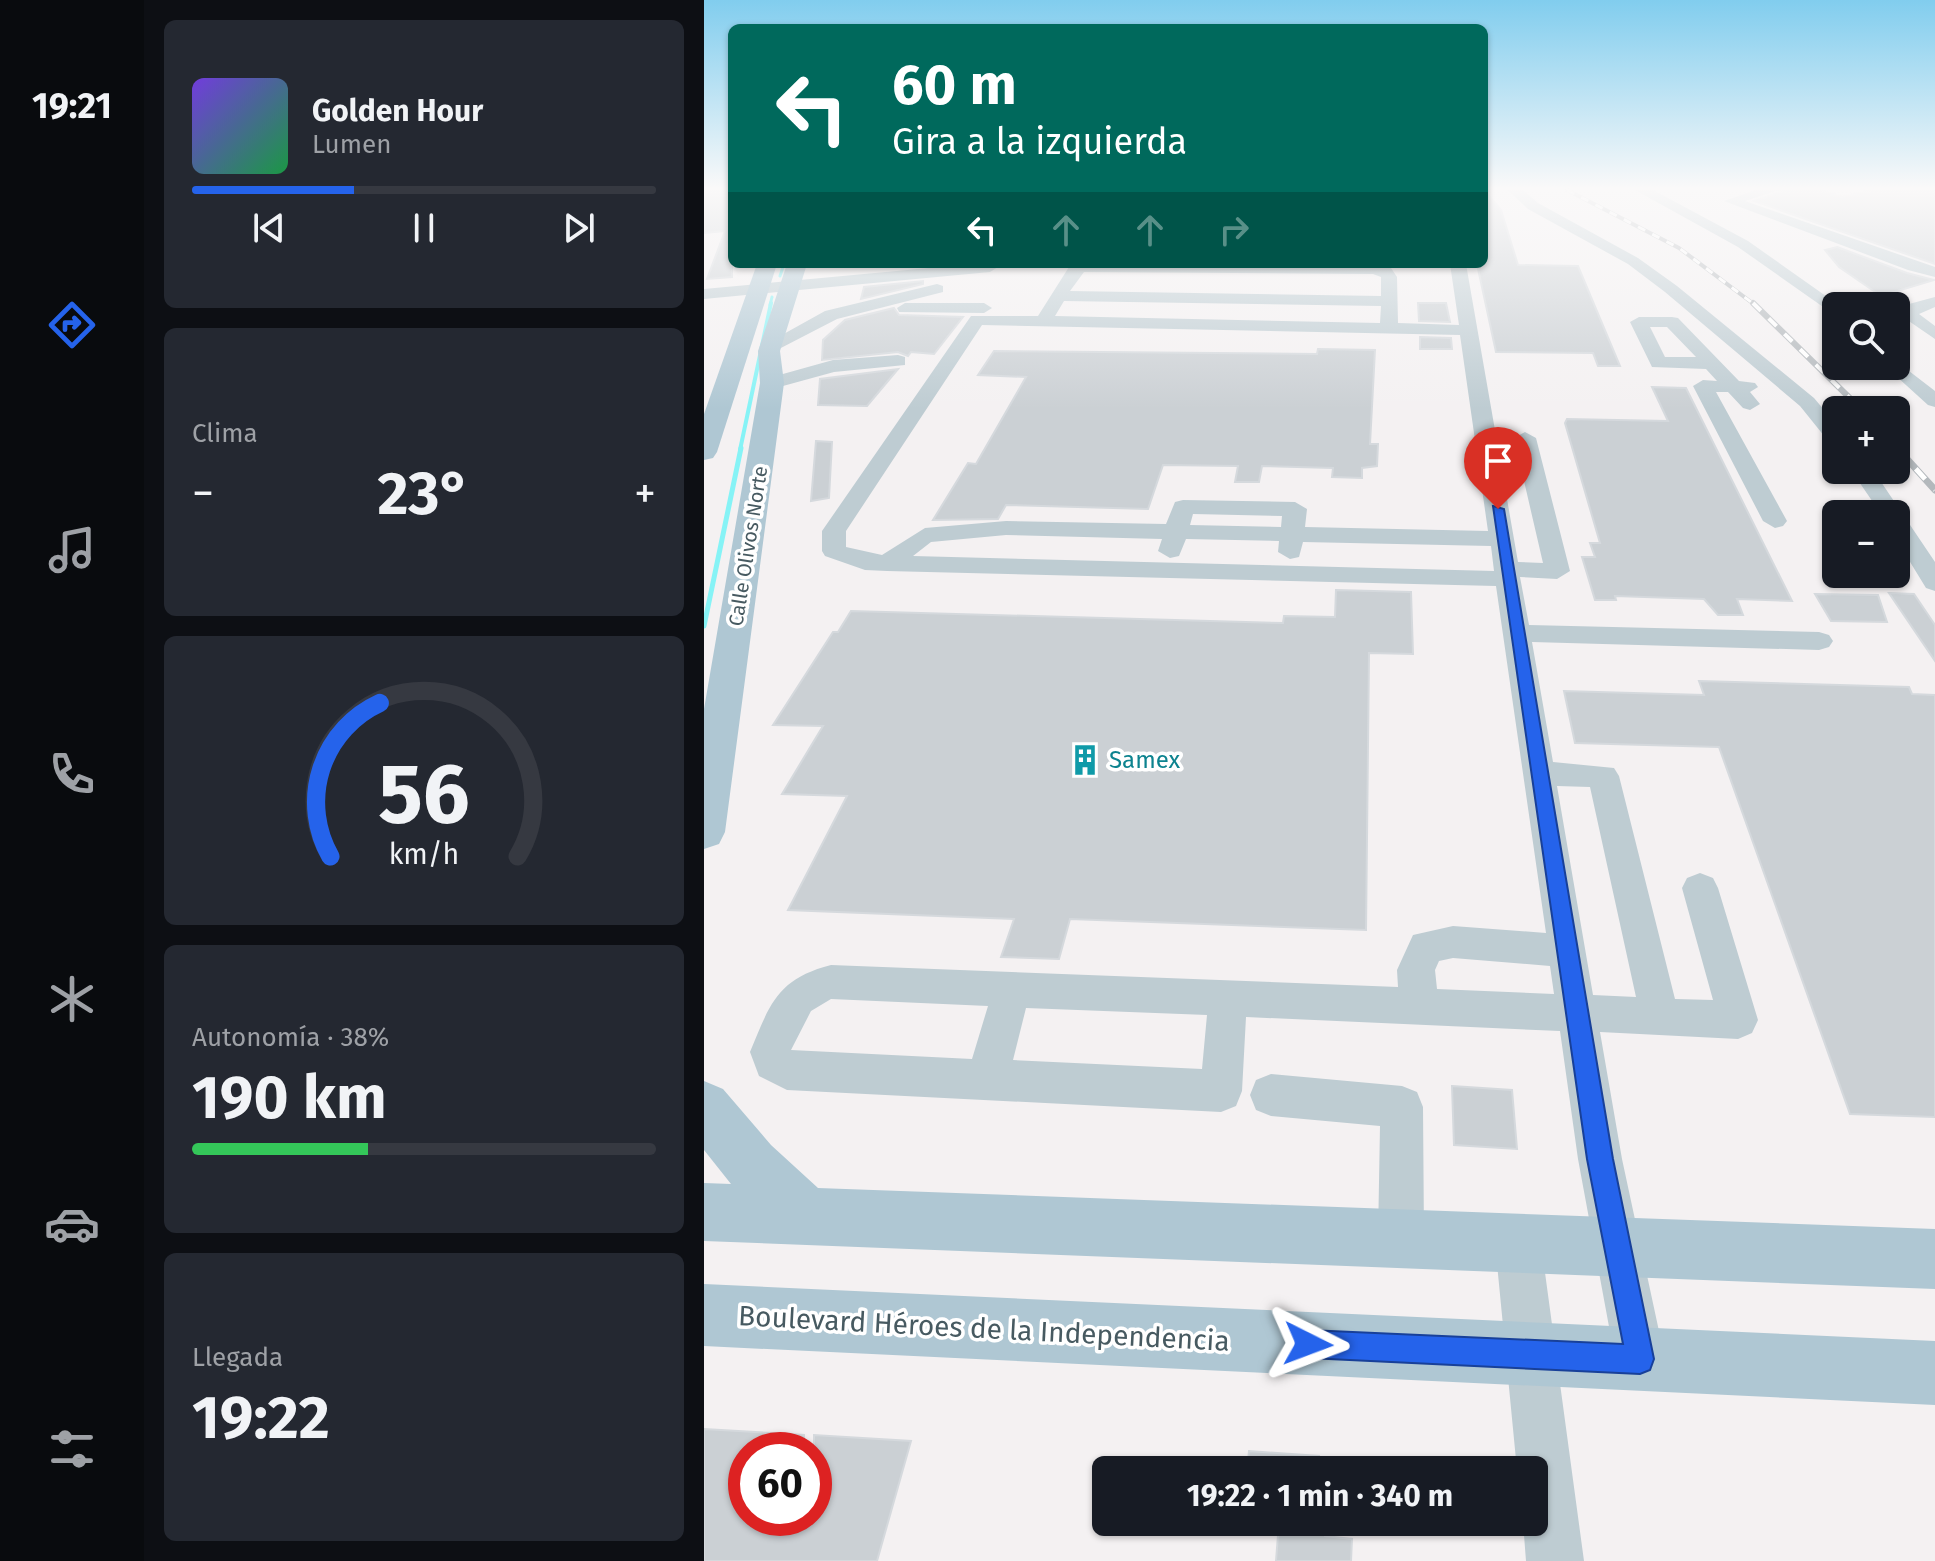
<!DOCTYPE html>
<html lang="es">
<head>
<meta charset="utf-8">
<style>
  :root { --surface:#171b24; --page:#242831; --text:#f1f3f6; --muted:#9ea1a6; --line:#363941; --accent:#2563eb }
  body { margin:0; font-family:"Fira Sans",sans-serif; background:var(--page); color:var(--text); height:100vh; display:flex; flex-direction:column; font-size:30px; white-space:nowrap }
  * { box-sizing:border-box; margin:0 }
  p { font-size:26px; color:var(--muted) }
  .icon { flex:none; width:44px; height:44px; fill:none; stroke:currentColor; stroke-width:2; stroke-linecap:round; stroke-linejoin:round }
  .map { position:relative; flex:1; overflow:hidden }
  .panel { display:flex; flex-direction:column; gap:20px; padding:20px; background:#0d0f14; width:560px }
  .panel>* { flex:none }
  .guide { position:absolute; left:24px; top:24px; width:760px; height:244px; border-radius:12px; box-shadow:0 2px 6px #0004; background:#00695c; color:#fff; overflow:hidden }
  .fabs { position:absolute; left:1118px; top:292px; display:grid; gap:16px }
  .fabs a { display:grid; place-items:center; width:88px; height:88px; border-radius:12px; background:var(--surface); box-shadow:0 2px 6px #0004; font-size:40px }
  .speed { position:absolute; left:24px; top:1432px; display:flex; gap:16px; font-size:40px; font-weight:700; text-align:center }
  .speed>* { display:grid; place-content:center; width:104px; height:104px; border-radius:50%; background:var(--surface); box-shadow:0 2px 6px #0004; line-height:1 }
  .speed .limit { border:12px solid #d22; background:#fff; color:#111 }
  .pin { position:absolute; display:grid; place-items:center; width:68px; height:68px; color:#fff; margin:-82px -34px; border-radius:50% 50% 50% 0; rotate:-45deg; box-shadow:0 0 8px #0007 }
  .pin .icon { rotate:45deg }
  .me { position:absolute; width:88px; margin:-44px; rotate:93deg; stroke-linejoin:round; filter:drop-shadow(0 0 6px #0008) }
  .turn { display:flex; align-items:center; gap:28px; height:168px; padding:0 32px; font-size:36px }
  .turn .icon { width:104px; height:104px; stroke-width:2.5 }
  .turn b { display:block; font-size:56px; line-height:68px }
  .lanes { display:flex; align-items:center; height:76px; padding:0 32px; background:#0003; justify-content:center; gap:40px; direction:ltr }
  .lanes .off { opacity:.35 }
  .big { font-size:60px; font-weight:700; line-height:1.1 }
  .panel .tile { flex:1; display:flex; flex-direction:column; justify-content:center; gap:12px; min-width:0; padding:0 28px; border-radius:12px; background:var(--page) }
  .panel .dial { align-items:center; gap:0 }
  .dial svg { height:208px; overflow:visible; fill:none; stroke:var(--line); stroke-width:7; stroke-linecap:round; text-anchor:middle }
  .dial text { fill:var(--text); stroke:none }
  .song { display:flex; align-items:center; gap:24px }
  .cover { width:96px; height:96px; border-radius:12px; background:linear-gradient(135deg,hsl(260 70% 55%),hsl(140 70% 35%)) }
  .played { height:8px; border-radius:4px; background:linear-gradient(90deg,var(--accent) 35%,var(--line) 35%) }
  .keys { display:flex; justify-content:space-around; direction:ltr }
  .heat { display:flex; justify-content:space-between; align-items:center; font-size:44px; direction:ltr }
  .charge { height:12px; border-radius:6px; background:linear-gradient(90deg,#34c759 38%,var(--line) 0) }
  .trip { position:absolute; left:388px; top:1456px; width:456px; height:80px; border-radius:12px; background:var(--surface); box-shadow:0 2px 6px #0004; font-weight:700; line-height:80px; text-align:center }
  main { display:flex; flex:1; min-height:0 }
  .menu { display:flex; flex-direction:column; width:144px; justify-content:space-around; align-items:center; background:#090b0e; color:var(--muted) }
  .menu .icon { width:56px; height:56px }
  .menu .current { color:var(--accent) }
  .menu b { font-size:36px; color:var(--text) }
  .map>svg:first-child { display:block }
</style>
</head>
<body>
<main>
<nav class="menu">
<b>19:21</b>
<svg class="icon current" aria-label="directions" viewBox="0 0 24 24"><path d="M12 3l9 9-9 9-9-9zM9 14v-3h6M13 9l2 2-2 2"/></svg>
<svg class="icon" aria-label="music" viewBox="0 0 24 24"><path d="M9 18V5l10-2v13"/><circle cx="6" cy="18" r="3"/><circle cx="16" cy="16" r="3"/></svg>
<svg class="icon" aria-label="phone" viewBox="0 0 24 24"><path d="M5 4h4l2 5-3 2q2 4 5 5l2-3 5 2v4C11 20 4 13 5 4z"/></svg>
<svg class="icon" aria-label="climate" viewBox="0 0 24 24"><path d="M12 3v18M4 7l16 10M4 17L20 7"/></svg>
<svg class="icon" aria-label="car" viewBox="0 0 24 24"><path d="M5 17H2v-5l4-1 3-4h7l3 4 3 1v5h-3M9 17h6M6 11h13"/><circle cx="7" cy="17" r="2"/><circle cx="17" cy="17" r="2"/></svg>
<svg class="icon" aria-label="filters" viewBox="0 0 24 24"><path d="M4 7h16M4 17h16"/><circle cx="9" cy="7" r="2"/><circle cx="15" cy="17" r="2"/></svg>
</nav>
<section class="panel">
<div class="tile">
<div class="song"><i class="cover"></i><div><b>Golden Hour</b><p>Lumen</p></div></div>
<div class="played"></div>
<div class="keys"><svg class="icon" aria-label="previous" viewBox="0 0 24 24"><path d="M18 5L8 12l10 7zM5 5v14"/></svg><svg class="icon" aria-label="pause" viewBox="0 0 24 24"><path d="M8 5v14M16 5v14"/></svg><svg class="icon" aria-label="next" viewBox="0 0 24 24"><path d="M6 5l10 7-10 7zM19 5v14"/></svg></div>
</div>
<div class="tile"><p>Clima</p>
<div class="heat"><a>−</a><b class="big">23°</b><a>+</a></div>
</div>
<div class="tile dial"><svg viewBox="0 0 100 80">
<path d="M14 69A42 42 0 1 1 86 69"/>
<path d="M14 69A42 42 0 0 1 33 10" stroke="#2563eb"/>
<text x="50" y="56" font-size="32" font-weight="700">56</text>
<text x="50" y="72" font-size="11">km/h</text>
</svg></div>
<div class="tile"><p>Autonomía · 38%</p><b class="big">190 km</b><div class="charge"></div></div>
<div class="tile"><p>Llegada</p><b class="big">19:22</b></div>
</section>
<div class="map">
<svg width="1231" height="1561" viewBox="0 0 1231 1561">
  <rect width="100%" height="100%" fill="#f4f1f2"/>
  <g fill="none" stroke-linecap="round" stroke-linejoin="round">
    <g stroke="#86f3f6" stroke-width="3">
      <polyline points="76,276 80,264"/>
      <polyline points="66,305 68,297"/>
    </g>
    <polyline stroke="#86f3f6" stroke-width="4" points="36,450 67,303"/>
    <polyline stroke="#86f3f6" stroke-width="5" points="0,626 37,448"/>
  </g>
  <g fill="#cbd0d4" stroke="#d5d9dd" stroke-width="2">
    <polygon points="0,190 28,190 28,277 3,279 21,231 0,233"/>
    <polygon points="780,190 797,210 814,265 874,266 916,366 894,366 889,353 792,352 773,264 780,264"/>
    <polygon points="1082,190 1117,190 1138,197 1169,190 1231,190 1231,264 1050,201"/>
    <polygon points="1133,247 1203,273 1230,280 1177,296 1135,267 1121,250"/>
    <polygon points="219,281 219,284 157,299 160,287"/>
    <polygon points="714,303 742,303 746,322 715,321"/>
    <polygon points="190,308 195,315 259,317 230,354 207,352 204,356 194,352 118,360 119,340 141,320"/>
    <polygon points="716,337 747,338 748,349 716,349"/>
    <polygon points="614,349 671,350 666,444 674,444 673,466 658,468 658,478 628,477 629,468 558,466 555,482 531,482 534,466 459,465 444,509 302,505 294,519 229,520 264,463 272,464 322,377 274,375 290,351 613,354"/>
    <polygon points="194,369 163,406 114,405 116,379"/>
    <polygon points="948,387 982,388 1088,601 1033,599 1039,615 1014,615 1000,599 911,596 912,600 891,600 878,557 891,557 886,543 896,543 861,423 863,419 964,421"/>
    <polygon points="112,441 128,442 125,498 107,501"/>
    <polygon points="632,590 707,592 709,654 665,653 662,930 366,919 355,959 297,957 310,919 84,910 143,796 78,794 119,726 69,725 129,632 134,632 147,611 579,623 580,616 631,617"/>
    <polygon points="1185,593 1210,594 1231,625 1231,661"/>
    <polygon points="1111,594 1174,595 1183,622 1127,621"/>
    <polygon points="995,681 1205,687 1208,694 1231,695 1231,1117 1146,1114 1015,747 871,743 860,691 1000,695"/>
    <polygon points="748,1086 808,1090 813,1149 750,1145"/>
    <polygon points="0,1429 100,1435 100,1450 42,1450 42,1518 110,1518 110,1435 207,1441 173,1561 0,1561"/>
    <polygon points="545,1451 615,1456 614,1470 543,1470"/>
    <polygon points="575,1522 622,1522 621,1536 648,1539 647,1561 572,1561"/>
  </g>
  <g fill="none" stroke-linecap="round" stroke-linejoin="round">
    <g fill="#beccd2" fill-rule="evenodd">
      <polygon points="804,190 819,190 834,203 934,258 973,286 1110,398 1132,424 1132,444 1125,442 1096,406 961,292 924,264 824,209"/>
      <polygon points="931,190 949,190 1044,241 1136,306 1132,306 1132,316 1034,247"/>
      <polygon points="1052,190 1075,190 1041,201 1231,267 1231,277 1204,270 1020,201"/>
      <polygon points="268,264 294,267 286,272 0,299 0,289"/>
      <path d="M372,264h297l18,4 6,9 1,46 61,2 -9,-61h16l52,298 25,1 -29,-125 11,-6 11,6 34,133 -13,8 -37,-2 9,48 290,7 10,3 4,6 -4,6 -10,3 -287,-8 21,120 61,6 5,8 56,223 38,1 -31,-112 5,-10 13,-5 13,5 5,10 40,132 -6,13 -14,6 -138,-7 22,127 43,200 -7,18 -18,7 -18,-7 -7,-18 -37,-200 -18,-128 -314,-14 -4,74 -6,15 -15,6 -434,-22 -28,-14 -9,-24c20,-48 27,-73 81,-87l567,22 -1,-17 16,-35 40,-9 93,7 -50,-347 -609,-15 -22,-1 -40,-14 -3,-5v-20l149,-215h67l31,-49zM380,272l289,2 8,3v19l-311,-5zM360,301l317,5 -1,17 -325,-7zM278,325l478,10 28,196 -183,-4 2,-18 -12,-7 -112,-2 -8,2 -9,22 -160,-3 -81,7 -43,27 -36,-8v-16zM489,514l89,2 -1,11 -91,-2zM302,535l156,4 -4,12 12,7 9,-2 7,-17 93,2 -1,11 12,7 9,-2 4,-15 188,4 3,25 -581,-15 18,-14zM853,786l33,1 46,210 -43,-2zM749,958l97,8 4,28 -117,-5 -2,-19 4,-9zM127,999l157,7 -16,53 -181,-9 20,-39zM322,1008l181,7 -5,54 -189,-9z"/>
      <polygon points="233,284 239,286 239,292 133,319 73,350 61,350 58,346 121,311"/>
      <polygon points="1231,297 1231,307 1215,314 1231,326 1231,339 1196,315 1205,304"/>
      <polygon points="201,303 280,303 288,308 280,313 195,312 193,308"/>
      <path d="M968,317l6,1 61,63 16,2 3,4 -8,5 10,12 -10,6 -7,-2 -15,-16h-12l71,129 -4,5 -8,2 -12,-7 -70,-135 10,-6 14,1 -11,-12 -54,-2 -22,-45 9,-5zM946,327h17l29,30h-31z"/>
      <polygon points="194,355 201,357 201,365 130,372 68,389 58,383 61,379 129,360"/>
      <polygon points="1192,361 1231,391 1231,407 1224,405 1181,366 1192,366"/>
      <polygon points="1147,470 1169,470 1231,562 1231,591 1222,588 1192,539 1192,514 1177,514"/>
      <polygon points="567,1074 698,1086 713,1092 719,1107 720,1238 713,1254 697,1261 681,1254 674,1238 676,1126 567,1116 552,1110 546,1095 552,1080"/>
      <polygon points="814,1220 831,1226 837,1243 880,1561 822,1561 819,1522 830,1522 830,1470 813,1470 791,1243 797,1226"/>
    </g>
    <g fill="#afc7d3" fill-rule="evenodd">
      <polygon points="53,264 73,264 13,452 9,458 0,460 0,414"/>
      <polygon points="83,264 103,264 76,351 80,383 21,832 15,844 0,849 0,709 56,383 54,351"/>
      <polygon points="0,1081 19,1089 67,1145 114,1188 1231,1229 1231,1289 0,1241 0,1183 27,1184 0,1150"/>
      <polygon points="0,1284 1231,1341 1231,1405 0,1346"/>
    </g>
    <defs>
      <polyline id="rail-far2" points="863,190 975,248 1051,305"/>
      <g id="rail-far1">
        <polyline points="1049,303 1158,410"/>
        <polyline points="1192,447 1195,450"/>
      </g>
      <polyline id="rail" points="1193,448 1231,490"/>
    </defs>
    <use href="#rail-far2" stroke="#b3b8bc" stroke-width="4"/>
    <use href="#rail-far1" stroke="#b3b8bc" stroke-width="6"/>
    <use href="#rail" stroke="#b3b8bc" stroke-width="7"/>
    <use href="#rail-far2" stroke="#fff" stroke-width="3" stroke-dasharray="8" stroke-linecap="butt"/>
    <use href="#rail-far1" stroke="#fff" stroke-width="4" stroke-dasharray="11" stroke-linecap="butt"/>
    <use href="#rail" stroke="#fff" stroke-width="5" stroke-dasharray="14" stroke-linecap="butt"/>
  </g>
  <linearGradient id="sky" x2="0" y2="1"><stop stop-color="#81cdee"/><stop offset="0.46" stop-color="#faf9f9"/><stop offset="1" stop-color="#faf9f9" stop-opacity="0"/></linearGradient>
  <rect width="1231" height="409" fill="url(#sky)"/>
  <polygon fill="#2563eb" stroke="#184099" stroke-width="2" points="789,506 800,509 909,1159 950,1359 946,1370 936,1374 604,1358 594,1354 590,1344 594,1334 604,1330 919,1344 883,1159"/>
  <defs>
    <symbol id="building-bare" viewBox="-9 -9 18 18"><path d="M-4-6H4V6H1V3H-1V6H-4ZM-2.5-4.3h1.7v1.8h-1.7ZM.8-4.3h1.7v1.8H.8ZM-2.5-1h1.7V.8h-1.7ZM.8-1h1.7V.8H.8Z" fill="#0f9aa8" stroke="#fff" stroke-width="2.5" paint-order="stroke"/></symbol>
  </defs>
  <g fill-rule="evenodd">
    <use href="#building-bare" x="359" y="738" width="44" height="44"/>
  </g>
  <g text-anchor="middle" stroke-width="7" stroke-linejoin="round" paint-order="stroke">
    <g font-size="20" fill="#475a61" stroke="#fff">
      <text transform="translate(44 546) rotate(-81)" y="7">Calle Olivos Norte</text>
    </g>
    <g font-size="24" fill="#0d838f" stroke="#fff" text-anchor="start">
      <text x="405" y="768">Samex</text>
    </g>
    <g font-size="28" fill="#475a61" stroke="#fff">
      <text transform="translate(280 1328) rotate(3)" y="10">Boulevard Héroes de la Independencia</text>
    </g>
  </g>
</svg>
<div class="fabs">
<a><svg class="icon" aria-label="search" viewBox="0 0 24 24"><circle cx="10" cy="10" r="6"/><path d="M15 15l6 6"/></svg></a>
<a>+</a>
<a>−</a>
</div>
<div class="speed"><div class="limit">60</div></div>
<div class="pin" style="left:794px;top:509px;background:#d93025"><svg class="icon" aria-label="arrive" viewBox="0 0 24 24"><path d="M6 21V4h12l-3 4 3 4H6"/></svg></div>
<svg class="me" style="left:604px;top:1344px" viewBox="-20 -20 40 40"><path d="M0-17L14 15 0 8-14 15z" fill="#2563eb" stroke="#fff" stroke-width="4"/></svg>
<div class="trip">19:22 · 1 min · 340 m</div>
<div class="guide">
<div class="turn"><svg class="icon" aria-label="left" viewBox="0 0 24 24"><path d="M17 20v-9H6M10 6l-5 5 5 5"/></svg><div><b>60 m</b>Gira a la izquierda</div></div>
<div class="lanes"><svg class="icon" aria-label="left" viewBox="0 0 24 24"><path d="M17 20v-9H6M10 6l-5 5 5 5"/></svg><svg class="icon off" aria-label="ahead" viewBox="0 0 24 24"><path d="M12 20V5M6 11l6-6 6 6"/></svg><svg class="icon off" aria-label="ahead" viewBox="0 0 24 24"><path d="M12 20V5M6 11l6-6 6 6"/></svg><svg class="icon off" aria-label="right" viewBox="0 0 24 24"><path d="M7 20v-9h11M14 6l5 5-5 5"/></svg></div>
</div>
</div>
</main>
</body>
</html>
